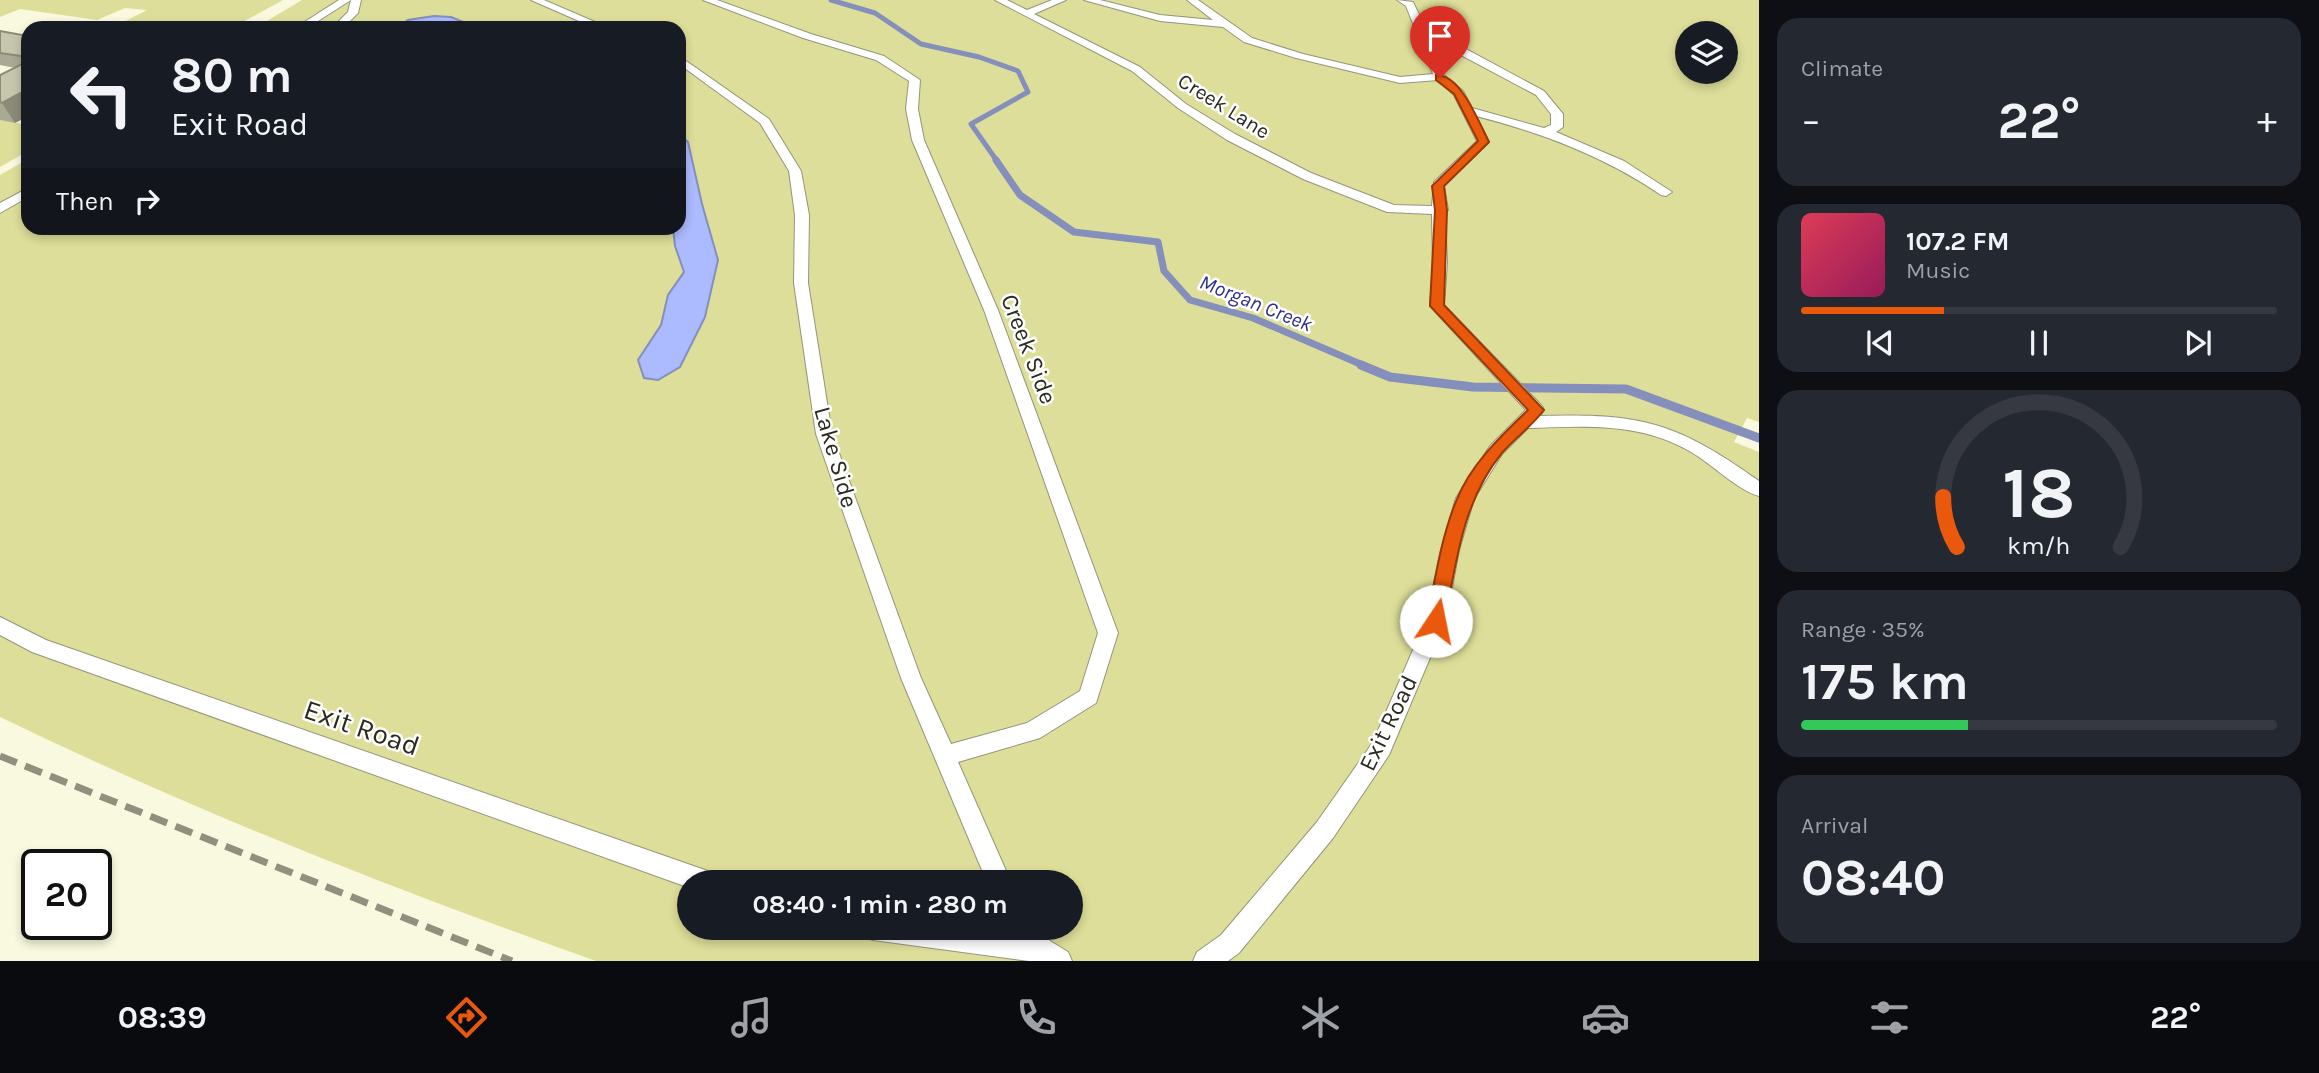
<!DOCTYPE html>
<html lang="en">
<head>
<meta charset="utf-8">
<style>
  :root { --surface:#171b24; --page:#242831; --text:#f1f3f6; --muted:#9ea1a6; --line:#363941; --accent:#ea580c }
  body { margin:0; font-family:Karla,sans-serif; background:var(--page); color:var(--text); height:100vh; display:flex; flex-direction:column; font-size:26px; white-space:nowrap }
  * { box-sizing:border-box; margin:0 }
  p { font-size:23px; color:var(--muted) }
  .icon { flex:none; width:38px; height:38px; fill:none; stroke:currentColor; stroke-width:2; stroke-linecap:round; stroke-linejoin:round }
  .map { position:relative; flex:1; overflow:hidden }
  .panel { display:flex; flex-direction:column; gap:18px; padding:18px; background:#0d0f14; width:560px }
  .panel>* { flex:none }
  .hud { position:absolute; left:21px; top:21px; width:665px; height:214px; border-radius:21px; box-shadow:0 4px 10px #0003; background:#171b24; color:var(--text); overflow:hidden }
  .controls { position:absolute; left:1675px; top:21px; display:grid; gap:14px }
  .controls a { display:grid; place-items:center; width:63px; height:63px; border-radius:50%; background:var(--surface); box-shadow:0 4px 10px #0003; font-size:35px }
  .speed { position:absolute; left:21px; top:849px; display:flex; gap:14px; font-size:35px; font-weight:700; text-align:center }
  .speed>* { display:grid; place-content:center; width:91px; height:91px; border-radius:50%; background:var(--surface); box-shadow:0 4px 10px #0003; line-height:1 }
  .speed .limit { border:4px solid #111; border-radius:10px; background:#fff; color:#111 }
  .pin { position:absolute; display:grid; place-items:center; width:60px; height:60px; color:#fff; margin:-72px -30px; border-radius:50% 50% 50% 0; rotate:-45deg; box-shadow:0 0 7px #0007 }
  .pin .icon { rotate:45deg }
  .me { position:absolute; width:77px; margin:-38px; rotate:11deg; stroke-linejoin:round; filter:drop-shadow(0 0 5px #0008) }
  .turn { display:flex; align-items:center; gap:24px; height:147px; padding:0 35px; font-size:32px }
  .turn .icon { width:91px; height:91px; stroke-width:2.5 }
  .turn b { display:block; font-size:49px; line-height:60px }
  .then { display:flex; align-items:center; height:66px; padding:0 35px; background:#0003; gap:14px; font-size:26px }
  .big { font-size:52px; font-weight:700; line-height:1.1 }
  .panel .tile { flex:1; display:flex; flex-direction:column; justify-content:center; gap:10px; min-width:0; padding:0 24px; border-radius:21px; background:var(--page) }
  .panel .dial { align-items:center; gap:0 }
  .dial svg { height:182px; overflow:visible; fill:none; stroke:var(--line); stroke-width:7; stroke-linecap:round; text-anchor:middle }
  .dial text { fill:var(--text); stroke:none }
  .song { display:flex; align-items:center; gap:21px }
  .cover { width:84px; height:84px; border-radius:10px; background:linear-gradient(135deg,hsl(350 70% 55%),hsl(330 70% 35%)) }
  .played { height:7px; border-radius:4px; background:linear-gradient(90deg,var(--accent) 30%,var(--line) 30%) }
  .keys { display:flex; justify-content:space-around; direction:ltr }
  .heat { display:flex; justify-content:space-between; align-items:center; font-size:38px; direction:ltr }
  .charge { height:10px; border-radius:5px; background:linear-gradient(90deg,#34c759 35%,var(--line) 0) }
  .trip { position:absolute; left:677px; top:870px; width:406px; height:70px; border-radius:35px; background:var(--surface); box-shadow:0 4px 10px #0003; font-weight:700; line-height:70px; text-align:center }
  .dock { display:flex; height:112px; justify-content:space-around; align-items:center; background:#090b0e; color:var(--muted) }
  .dock .icon { width:49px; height:49px }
  .dock .selected { color:var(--accent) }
  .dock b { font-size:32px; color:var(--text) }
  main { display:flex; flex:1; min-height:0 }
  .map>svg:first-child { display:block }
</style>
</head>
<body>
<main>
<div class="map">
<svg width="1759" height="961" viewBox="0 0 1759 961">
  <rect width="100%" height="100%" fill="#f8f9de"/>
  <g fill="#ddde99" fill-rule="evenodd">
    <polygon points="0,0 283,0 232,28 112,28 147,10 125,8 97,20 20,9 0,17"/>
    <path d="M302,0h1457v422l-12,-4 -13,24 25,10v509h-1163c-201,-71 -404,-151 -596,-244v-542l28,-16v69h651v-200h-424zM1687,33h39v39h-39zM690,882h381v46h-381z"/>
    <polygon points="0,120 28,125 28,151 0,167"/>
  </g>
  <g fill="#acbaff" stroke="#858fbc" stroke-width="2">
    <polygon points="434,16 451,17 478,28 396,28 408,20"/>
    <polygon points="679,134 688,142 702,204 718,260 705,317 680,367 658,380 644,378 638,360 661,325 668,295 684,272 675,246 673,228 679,228"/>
  </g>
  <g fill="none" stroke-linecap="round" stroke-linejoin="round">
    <polyline stroke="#858fbc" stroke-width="5" points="831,0 875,13 921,44 979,57 1018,71 1028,92 971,124 997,161"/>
    <polyline stroke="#858fbc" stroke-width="7" points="996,160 1020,195 1074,232 1158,242 1164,271 1190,300 1253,318 1365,366"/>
    <polyline stroke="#858fbc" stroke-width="9" points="1361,365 1390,377 1473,387 1626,389 1759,438"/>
    <defs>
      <g id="service">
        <polygon points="339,0 351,0 307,28 295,28"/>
        <polygon points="351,0 361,0 358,13 343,28 332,28 348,12"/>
        <polygon points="531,0 544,0 609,28 595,28"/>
        <polygon points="703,0 717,0 811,34 884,56 920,80 918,109 924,140 998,310 1118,633 1096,703 1040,738 958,762 1011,882 987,882 901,678 816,434 794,283 795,215 789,171 760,123 679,64 679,56 769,119 801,171 809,215 808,283 832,434 921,678 951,744 1027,723 1080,691 1098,633 984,310 912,140 906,109 909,81 876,60 803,38"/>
        <path d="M995,0h12l20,10 25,-10h14l-32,14 106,53 46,37 49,30 76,39 83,32 38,1 2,-24 43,-41 -23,-46 -16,-15 -38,3 -104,-25 -52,-16 -21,-15 -63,-6 -76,-21h16l60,15 53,5 -26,-20h11l54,38 51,16 97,23 33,-3 -27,-68 -9,-6 16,2 12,25 119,64 19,23v13l-7,5 68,29 48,31 -6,4 -5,-1c-57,-39 -119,-62 -185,-79l13,26 -45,44 4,24 -3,3 2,50 -3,42 98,101 2,4 -4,6c101,-3 136,6 219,65v15c-22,-6 -47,-32 -68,-44 -50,-30 -106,-26 -163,-24l-26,26 -28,45 -15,51 -13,70 -57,135 -56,83 -94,115 -11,8h-35l4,-9 24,-17 96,-113 56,-80 53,-122 15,-70 15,-52 34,-52 36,-36 -96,-104 3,-43 -1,-49 -45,-2 -84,-33 -76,-39 -49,-32 -46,-37zM1429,38l107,57 15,19v11l-7,3 -72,-20 -9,-17 -18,-15z"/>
        <polygon points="28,188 28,197 0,213 0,203"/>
        <polygon points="0,617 46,640 705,870 714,874 717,882 690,882 690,888 32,652 0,635"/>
        <polygon points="861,928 965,928 1016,934 1014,928 1041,928 1050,941 1068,952 1072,961 1029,961 873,940 864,937"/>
      </g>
    </defs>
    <use href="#service" stroke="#94957c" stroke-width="2"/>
    <use href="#service" fill="#fff" fill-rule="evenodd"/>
    <polyline stroke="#90907e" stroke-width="7" stroke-dasharray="18 9" stroke-linecap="butt" points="0,756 512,961"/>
  </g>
  <polygon fill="#a9aa94" points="0,31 28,36 28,116 15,123 0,120 0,75 15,68 0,65"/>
  <polygon fill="#8a8b78" points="28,89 28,116 15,123 2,103"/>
  <g fill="#c5c6ac" stroke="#8a8b78" stroke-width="2">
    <polygon points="0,31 28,36 28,57 0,53"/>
    <polygon points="28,61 28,89 2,103 0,102 0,75"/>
  </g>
  <path fill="#ea580c" stroke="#983908" stroke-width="2" d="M1436,75c25,-1 43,48 53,67l-45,44 3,24 -3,95 100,105c-12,16 -29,28 -42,43 -39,47 -46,109 -57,168l-3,5 -6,2 -7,-2 -2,-5c8,-41 14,-84 30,-122 14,-35 44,-63 71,-89l-98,-104 5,-96 -3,-24 46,-45 -24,-47 -18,-14z"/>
  <g text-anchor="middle" stroke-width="5" stroke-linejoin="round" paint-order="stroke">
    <g font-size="21" fill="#2a2a20" stroke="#fff">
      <text transform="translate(1224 106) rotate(32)" y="7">Creek Lane</text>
    </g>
    <g font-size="21" font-style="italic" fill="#2d2f8e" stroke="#fff">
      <text transform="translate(1256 303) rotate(22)" y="7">Morgan Creek</text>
    </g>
    <g font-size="24" fill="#2a2a20" stroke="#fff">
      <text transform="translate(1029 349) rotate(69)" y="8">Creek Side</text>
      <text transform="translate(836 457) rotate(74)" y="8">Lake Side</text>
      <text transform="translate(1388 723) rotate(-64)" y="8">Exit Road</text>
    </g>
    <g font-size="28" fill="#2a2a20" stroke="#fff">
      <text transform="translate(362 727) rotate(19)" y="10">Exit Road</text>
    </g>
  </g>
</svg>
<div class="controls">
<a><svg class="icon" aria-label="layers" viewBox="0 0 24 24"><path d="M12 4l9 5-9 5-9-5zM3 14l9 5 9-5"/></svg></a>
</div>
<div class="speed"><div class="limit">20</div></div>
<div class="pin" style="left:1440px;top:78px;background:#d93025"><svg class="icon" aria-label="arrive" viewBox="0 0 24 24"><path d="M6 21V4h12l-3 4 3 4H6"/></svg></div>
<svg class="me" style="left:1436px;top:621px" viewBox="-20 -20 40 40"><circle r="19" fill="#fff"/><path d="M0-13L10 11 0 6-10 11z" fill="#ea580c"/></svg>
<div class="trip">08:40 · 1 min · 280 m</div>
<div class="hud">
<div class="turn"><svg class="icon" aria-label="left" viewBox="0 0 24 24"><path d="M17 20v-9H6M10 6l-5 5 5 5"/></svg><div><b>80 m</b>Exit Road</div></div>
<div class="then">Then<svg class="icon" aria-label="right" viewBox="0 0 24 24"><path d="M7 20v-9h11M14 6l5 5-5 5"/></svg></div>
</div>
</div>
<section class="panel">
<div class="tile"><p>Climate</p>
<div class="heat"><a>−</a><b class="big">22°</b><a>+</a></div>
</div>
<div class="tile">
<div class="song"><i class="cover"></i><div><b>107.2 FM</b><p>Music</p></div></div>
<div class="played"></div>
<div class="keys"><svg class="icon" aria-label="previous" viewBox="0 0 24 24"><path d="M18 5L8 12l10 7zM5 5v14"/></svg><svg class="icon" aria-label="pause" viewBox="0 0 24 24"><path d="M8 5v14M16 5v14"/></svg><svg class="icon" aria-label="next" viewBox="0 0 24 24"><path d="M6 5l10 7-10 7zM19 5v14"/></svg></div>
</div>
<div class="tile dial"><svg viewBox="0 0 100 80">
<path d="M14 69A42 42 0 1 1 86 69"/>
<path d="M14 69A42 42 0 0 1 8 47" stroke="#ea580c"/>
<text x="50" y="56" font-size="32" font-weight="700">18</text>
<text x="50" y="72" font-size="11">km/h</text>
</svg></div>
<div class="tile"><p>Range · 35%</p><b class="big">175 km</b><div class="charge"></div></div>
<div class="tile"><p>Arrival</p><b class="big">08:40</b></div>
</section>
</main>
<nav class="dock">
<b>08:39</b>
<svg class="icon selected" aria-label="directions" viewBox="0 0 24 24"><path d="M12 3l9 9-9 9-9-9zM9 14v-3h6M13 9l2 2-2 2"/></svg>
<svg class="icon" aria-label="music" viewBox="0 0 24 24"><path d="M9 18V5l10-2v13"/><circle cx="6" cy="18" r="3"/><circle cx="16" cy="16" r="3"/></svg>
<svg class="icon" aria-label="phone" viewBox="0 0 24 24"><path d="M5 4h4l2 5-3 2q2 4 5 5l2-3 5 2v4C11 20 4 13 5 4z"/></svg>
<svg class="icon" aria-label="climate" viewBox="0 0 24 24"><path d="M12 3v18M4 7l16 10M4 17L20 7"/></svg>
<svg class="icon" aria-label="car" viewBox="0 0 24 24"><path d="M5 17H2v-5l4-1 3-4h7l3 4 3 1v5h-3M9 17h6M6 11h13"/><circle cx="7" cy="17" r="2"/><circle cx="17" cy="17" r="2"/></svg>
<svg class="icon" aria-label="filters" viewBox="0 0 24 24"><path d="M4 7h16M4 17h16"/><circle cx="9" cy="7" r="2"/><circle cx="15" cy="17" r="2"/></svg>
<b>22°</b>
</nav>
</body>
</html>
